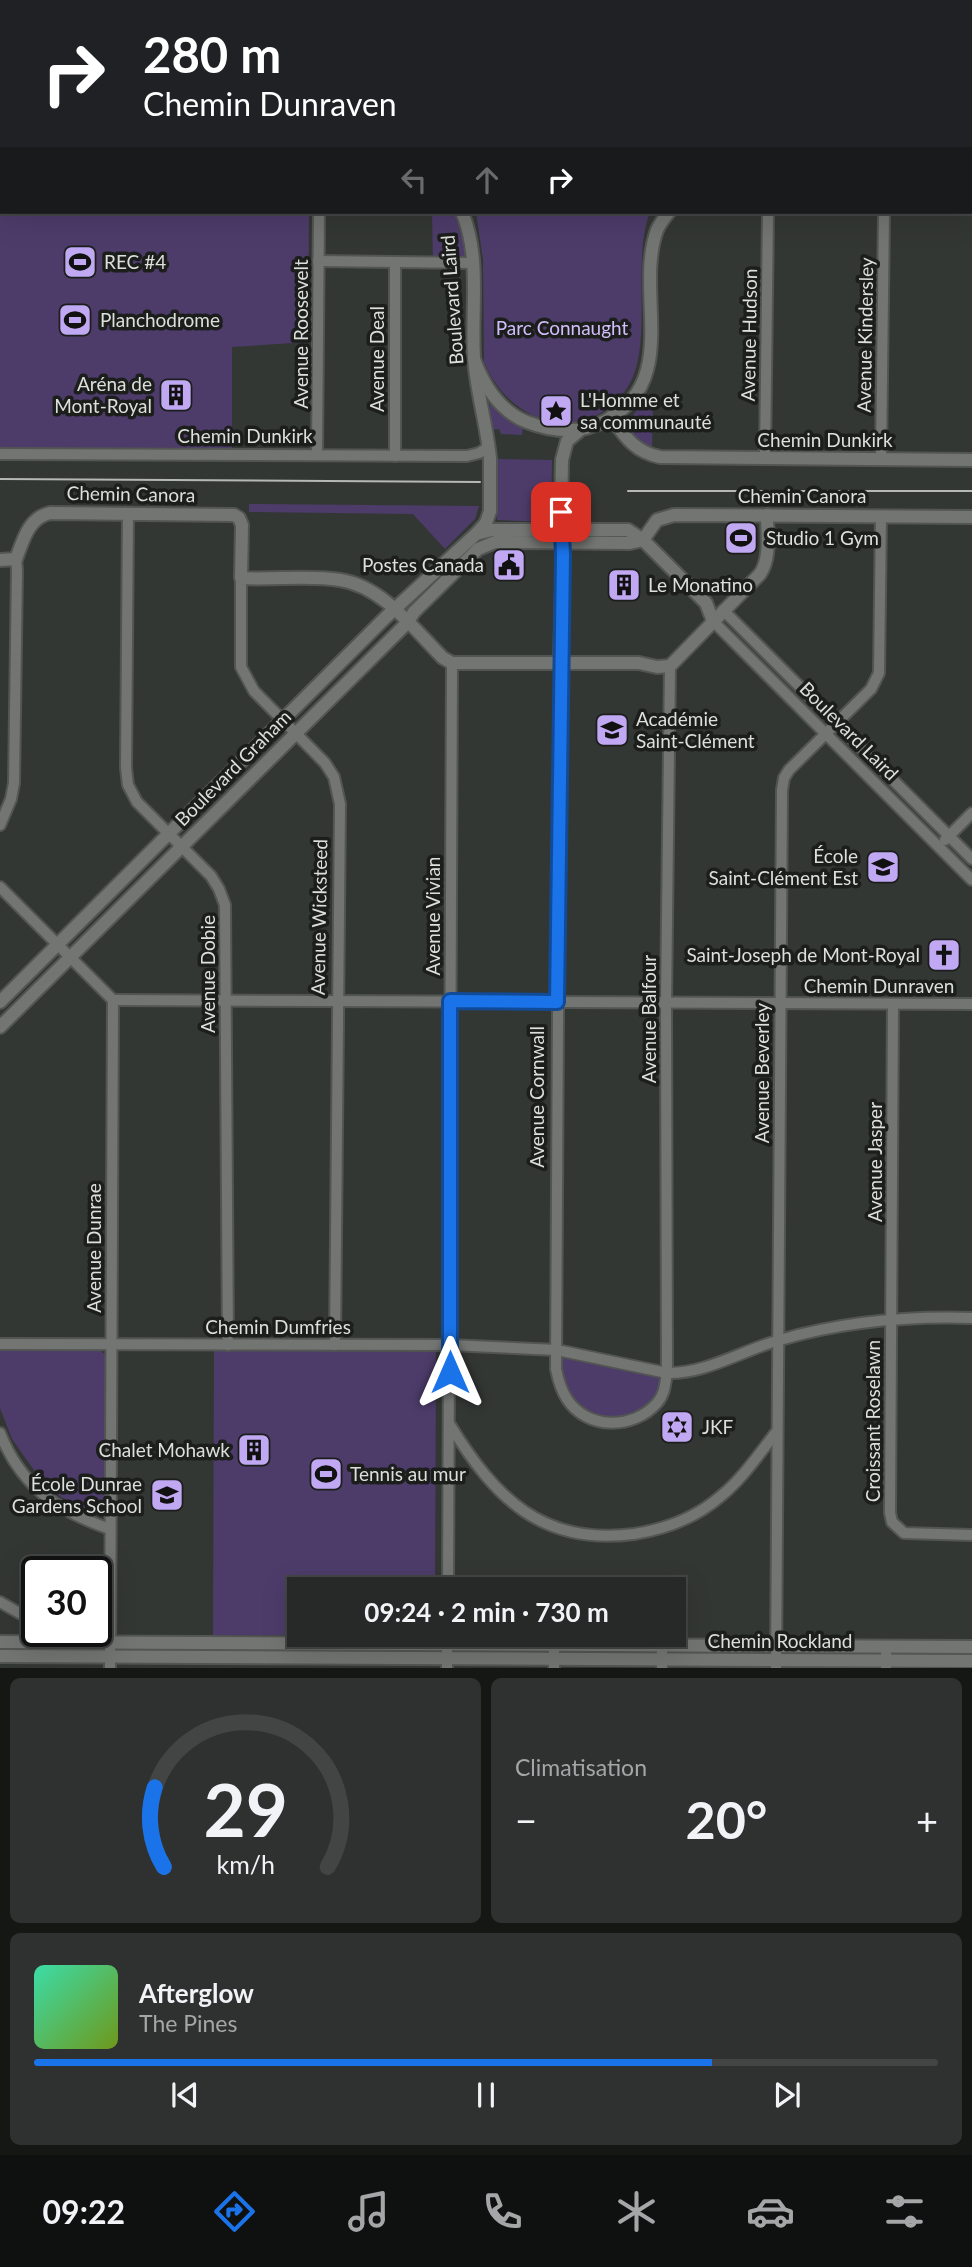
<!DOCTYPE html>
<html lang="fr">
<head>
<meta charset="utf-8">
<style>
  :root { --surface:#262927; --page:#2e312f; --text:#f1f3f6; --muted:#a4a6a7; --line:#424544; --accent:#1a73e8 }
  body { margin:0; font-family:Lato,sans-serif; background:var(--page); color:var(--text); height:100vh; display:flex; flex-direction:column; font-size:26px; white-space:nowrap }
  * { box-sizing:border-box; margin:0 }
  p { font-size:23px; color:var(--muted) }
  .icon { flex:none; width:38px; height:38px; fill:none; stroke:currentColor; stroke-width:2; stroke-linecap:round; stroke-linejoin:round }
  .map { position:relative; height:1668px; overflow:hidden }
  .details { display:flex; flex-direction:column; gap:10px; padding:10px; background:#151715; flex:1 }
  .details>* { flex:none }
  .banner { position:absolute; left:0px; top:0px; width:973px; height:214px; box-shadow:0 7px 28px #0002,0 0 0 2px var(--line); background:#202124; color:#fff; overflow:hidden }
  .speed { position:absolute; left:21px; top:1556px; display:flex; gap:14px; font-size:35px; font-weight:700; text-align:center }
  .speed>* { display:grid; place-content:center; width:91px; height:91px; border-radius:50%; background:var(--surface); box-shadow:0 7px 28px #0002,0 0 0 2px var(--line); line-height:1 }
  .speed .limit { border:4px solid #111; border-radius:10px; background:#fff; color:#111 }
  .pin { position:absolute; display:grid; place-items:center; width:60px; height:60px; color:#fff; margin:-30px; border-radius:14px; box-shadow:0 4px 10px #0006 }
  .me { position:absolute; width:77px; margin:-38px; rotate:0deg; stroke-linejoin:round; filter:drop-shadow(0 0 5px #0008) }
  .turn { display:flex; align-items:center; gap:24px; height:147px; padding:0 28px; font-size:32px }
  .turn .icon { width:91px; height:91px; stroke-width:2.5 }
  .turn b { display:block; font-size:49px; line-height:60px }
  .lanes { display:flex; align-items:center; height:66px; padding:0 28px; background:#0003; justify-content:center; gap:35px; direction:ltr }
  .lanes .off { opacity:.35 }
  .big { font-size:52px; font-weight:700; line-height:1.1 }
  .details .tile { flex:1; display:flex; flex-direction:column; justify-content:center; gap:10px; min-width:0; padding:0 24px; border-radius:10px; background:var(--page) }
  .details .dial { align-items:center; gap:0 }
  .dial svg { height:182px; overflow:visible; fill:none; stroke:var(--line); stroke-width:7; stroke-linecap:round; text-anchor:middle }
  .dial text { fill:var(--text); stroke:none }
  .song { display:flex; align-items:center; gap:21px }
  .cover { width:84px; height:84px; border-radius:10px; background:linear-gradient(135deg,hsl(160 70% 55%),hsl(80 70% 35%)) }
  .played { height:7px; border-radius:4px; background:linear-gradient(90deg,var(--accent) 75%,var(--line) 75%) }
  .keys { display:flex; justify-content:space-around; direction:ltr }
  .heat { display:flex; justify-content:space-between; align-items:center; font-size:38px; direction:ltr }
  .details .tiles { flex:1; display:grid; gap:10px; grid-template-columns:1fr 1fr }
  .tile:last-child { grid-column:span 2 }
  .trip { position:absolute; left:287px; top:1577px; width:399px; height:70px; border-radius:0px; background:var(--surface); box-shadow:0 7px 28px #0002,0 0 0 2px var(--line); font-weight:700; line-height:70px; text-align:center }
  .dock { display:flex; height:112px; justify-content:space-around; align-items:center; background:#0f1010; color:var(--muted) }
  .dock .icon { width:49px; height:49px }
  .dock .selected { color:var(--accent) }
  .dock b { font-size:32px; color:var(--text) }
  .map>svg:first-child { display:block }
</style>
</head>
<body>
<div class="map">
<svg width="972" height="1669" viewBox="0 0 972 1669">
  <rect width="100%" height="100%" fill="#333734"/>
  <g fill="#4d3c6a">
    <polygon points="0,68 2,212 309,212 308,342 232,347 232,450 0,449"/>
    <polygon points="432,212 462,212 473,263 433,262"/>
    <path d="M476,212h174c-20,53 6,138 -25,179 -44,57 -116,32 -141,-29l-1,-102z"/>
    <polygon points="647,397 653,403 652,448 638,442 627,423"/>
    <polygon points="490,403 504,416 523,426 522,435 501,434 499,429 491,430 489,410"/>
    <polygon points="498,459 552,460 551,522 497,520"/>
    <polygon points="249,504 479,506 475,519 445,549 413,514 249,512"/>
    <polygon points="0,1349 99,1350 107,1356 105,1510 100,1517 61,1497 41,1480 12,1439 0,1408"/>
    <polygon points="214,1350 436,1352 435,1589 299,1589 299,1634 348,1635 213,1635"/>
    <path d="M557,1350l110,23c-5,41 -30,40 -64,50l-36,-24z"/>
    <polygon points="120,1647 437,1649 438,1652 120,1653"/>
  </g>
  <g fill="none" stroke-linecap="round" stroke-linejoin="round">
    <defs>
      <g id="minor">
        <polyline points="17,0 18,2"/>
        <polyline points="562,0 562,2"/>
        <polyline points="669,0 672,2"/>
        <polyline points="828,0 831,2"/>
        <polyline points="446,2 450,0"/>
        <polyline points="729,2 730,0"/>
        <polyline points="0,59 2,59"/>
        <polyline points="971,190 972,190"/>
        <polyline points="318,261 473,263"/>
        <polyline points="395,262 395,456"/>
        <polyline points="0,454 467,456 479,453 489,447"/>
        <polyline points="317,455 319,212"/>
        <polyline points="765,458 768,212"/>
        <polyline points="881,459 884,212"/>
        <polyline points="128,514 126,768 128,785 137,802 211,876 219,889 225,905 228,1345"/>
        <polyline points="241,578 241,667 254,691 325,763 334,777 340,804 335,1345"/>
        <polyline points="723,610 972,859"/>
        <polyline points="713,621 972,880"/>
        <path d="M560,662l-4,707c2,10 5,21 11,30 20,31 66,31 90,4 8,-9 8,-19 10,-30l-1,-370 4,-337"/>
        <polyline points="0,825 11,799 14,783 17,570 16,559"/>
        <polyline points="945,840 972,813"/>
        <polyline points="0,887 113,1000 110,1669"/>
        <polyline points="113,1000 972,1004"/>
        <polyline points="893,1004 890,1513 892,1522 904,1533 972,1535"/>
        <path d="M0,1344l450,1 107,5 110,23c39,1 76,-23 113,-33 62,-18 128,-24 192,-22"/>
        <path d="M450,1425c45,73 92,121 184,109 32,-5 63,-17 87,-38 22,-18 38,-42 56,-65"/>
        <path d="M0,1433c21,53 57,78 110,96"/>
        <polyline points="448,1589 452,663"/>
        <polyline points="0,1602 37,1623"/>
        <polyline points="51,1631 73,1643"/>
        <polyline points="447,1634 447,1669"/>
        <polyline points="662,1646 662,1669"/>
        <polyline points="554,1669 554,1645"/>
        <polyline points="776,1669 782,790 784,778 789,770 871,689 879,673 881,516"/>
        <polyline points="886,1669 886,1647"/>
      </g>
      <g id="tertiary">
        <polyline points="359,0 360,2"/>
        <polyline points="380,0 381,2"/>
        <polyline points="820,2 821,0"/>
        <polyline points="839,2 841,0"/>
        <path d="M462,212c19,45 9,97 12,145 2,34 13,68 16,102"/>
        <path d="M474,359c10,27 25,52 53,63 26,10 53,12 78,-1 77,-40 29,-128 52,-191 3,-7 8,-13 12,-18"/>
        <path d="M611,417c14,20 24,35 49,40l312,3"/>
        <polyline points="562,460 567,441 579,431"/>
        <polyline points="476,534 492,530 628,530 643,540 706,603 713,621"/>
        <polyline points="643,540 657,520 674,515 972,517"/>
        <path d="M0,560l16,-1c7,-18 12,-41 34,-46l184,2 5,3 3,7 -1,53c33,2 67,-3 99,2 42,6 74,49 103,78l9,5h187l18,4 13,-1 90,-92c11,-16 7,-40 7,-59"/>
        <polyline points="560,662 563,555 561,512"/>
        <polyline points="0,1002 386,617 476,534 486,523 490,511"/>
        <polyline points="0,1027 407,623 414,612 478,549 495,542 630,543 643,540"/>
        <polyline points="0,1642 972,1647"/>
        <polyline points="0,1656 972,1661"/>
      </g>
    </defs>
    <use href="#minor" stroke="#525552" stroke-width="14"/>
    <use href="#tertiary" stroke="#525552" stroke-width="16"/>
    <use href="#minor" stroke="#737573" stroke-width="10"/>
    <use href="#tertiary" stroke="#737573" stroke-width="12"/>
    <g stroke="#b5b8b6" stroke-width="2">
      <polyline points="0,479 480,482"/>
      <polyline points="628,491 972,491"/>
    </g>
    <defs>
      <g id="tertiary-bridge">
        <polyline points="490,511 490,459"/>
        <polyline points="561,512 562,460"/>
      </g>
    </defs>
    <use href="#tertiary-bridge" stroke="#525552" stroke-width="16" stroke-linecap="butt"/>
    <use href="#tertiary-bridge" stroke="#737573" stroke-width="12"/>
  </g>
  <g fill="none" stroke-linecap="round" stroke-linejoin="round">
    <defs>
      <polyline id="route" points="450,1372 450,1001 557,1002 563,555 561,512"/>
    </defs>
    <use href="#route" stroke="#114b97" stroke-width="18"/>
    <use href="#route" stroke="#1a73e8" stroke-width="12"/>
  </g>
  <defs>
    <symbol id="stadium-square" viewBox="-11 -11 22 22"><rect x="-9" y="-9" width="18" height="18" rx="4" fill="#c1a8f3" stroke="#1c1e1c"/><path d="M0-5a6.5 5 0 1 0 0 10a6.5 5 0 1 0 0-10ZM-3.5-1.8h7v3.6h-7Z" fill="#111"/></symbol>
    <symbol id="building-square" viewBox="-11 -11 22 22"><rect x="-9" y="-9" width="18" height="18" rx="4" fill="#c1a8f3" stroke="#1c1e1c"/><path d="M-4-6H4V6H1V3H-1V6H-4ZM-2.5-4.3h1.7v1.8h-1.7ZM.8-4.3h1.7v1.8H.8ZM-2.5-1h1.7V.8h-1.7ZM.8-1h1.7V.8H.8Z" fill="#111"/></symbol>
    <symbol id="sight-square" viewBox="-11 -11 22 22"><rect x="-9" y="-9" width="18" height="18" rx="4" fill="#c1a8f3" stroke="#1c1e1c"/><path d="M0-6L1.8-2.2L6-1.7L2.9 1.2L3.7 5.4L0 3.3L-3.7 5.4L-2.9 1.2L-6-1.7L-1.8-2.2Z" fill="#111"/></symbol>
    <symbol id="civic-square" viewBox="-11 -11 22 22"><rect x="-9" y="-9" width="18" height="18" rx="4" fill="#c1a8f3" stroke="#1c1e1c"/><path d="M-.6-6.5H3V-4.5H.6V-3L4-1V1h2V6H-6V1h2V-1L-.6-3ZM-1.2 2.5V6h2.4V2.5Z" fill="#111"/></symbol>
    <symbol id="school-square" viewBox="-11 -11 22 22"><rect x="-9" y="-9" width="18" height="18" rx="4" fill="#c1a8f3" stroke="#1c1e1c"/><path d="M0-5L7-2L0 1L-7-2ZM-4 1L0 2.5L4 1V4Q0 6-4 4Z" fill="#111"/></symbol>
    <symbol id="church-square" viewBox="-11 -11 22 22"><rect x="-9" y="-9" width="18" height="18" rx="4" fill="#c1a8f3" stroke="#1c1e1c"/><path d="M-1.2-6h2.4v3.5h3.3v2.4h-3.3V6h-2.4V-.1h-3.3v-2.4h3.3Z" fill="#111"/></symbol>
    <symbol id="synagogue-square" viewBox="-11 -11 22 22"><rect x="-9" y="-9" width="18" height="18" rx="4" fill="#c1a8f3" stroke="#1c1e1c"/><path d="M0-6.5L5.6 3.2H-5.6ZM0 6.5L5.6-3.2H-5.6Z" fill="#111"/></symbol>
  </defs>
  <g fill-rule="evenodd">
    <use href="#stadium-square" x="61" y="243" width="38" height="38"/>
    <use href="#stadium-square" x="56" y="301" width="38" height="38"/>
    <use href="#building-square" x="157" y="376" width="38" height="38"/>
    <use href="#sight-square" x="537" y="392" width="38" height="38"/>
    <use href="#stadium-square" x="722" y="519" width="38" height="38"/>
    <use href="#civic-square" x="490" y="546" width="38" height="38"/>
    <use href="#building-square" x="605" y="566" width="38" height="38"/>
    <use href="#school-square" x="593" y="711" width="38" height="38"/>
    <use href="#school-square" x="864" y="848" width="38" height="38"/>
    <use href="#church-square" x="925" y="936" width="38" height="38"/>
    <use href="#synagogue-square" x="658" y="1408" width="38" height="38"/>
    <use href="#building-square" x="235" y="1431" width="38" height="38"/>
    <use href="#stadium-square" x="307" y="1455" width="38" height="38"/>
    <use href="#school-square" x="148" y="1476" width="38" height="38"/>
  </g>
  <g text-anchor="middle" stroke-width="7" stroke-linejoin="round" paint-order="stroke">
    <g font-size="19" fill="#dddfdd" stroke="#1c1e1c" text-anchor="start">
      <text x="104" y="269">REC #4</text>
      <text x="100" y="327">Planchodrome</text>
      <text x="152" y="391" text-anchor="end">Aréna de<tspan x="152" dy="22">Mont-Royal</tspan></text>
      <text x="580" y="407">L'Homme et<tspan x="580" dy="22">sa communauté</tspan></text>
      <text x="766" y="545">Studio 1 Gym</text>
      <text x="484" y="572" text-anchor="end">Postes Canada</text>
      <text x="648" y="592">Le Monatino</text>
      <text x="636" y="726">Académie<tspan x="636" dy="22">Saint-Clément</tspan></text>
      <text x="858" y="863" text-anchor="end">École<tspan x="858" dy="22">Saint-Clément Est</tspan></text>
      <text x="920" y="962" text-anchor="end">Saint-Joseph de Mont-Royal</text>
      <text x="702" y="1434">JKF</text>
      <text x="230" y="1457" text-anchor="end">Chalet Mohawk</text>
      <text x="350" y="1481">Tennis au mur</text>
      <text x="142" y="1491" text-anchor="end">École Dunrae<tspan x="142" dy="22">Gardens School</tspan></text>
    </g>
    <g font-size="19" fill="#dddfdd" stroke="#1c1e1c">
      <text transform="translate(452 300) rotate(-94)" y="7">Boulevard Laird</text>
      <text transform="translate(301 334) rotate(-90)" y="7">Avenue Roosevelt</text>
      <text transform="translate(749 335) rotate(-89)" y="7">Avenue Hudson</text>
      <text transform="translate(865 335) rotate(-89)" y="7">Avenue Kindersley</text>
      <text transform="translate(377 359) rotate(-90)" y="7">Avenue Deal</text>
      <text x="245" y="443">Chemin Dunkirk</text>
      <text x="825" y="447">Chemin Dunkirk</text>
      <text transform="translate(131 494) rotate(1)" y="7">Chemin Canora</text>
      <text x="802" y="503">Chemin Canora</text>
      <text transform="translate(849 731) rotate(45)" y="7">Boulevard Laird</text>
      <text transform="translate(233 768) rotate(-45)" y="7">Boulevard Graham</text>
      <text transform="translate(433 916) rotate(-90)" y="7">Avenue Vivian</text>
      <text transform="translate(319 917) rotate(-89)" y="7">Avenue Wicksteed</text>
      <text transform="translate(208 974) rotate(-90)" y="7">Avenue Dobie</text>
      <text x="879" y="993">Chemin Dunraven</text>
      <text transform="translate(649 1019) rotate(-90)" y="7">Avenue Balfour</text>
      <text transform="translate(762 1073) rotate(-90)" y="7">Avenue Beverley</text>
      <text transform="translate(537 1097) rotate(-90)" y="7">Avenue Cornwall</text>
      <text transform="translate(875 1162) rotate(-90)" y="7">Avenue Jasper</text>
      <text transform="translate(94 1248) rotate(-90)" y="7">Avenue Dunrae</text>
      <text x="278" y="1334">Chemin Dumfries</text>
      <text transform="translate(873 1421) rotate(-90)" y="7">Croissant Roselawn</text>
      <text x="780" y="1648">Chemin Rockland</text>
    </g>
    <g font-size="19" fill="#d2befc" stroke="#1c1e1c">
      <text x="562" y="335">Parc Connaught</text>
    </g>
  </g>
</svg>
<div class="speed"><div class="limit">30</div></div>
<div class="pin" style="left:561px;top:512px;background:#d93025"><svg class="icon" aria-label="arrive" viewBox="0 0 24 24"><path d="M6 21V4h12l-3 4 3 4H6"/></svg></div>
<svg class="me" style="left:450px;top:1372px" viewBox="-20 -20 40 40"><path d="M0-17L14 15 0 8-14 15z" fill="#1a73e8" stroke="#fff" stroke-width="4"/></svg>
<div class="trip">09:24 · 2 min · 730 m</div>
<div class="banner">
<div class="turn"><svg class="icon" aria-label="right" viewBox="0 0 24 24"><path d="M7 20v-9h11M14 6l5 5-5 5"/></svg><div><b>280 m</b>Chemin Dunraven</div></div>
<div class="lanes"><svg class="icon off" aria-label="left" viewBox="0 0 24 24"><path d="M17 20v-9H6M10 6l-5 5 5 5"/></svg><svg class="icon off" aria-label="ahead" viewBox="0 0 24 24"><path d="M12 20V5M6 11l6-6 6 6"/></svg><svg class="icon" aria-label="right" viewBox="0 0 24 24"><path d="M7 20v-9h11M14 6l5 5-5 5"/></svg></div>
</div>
</div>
<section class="details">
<div class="tiles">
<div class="tile dial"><svg viewBox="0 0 100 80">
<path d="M14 69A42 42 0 1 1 86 69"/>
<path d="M14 69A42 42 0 0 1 10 34" stroke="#1a73e8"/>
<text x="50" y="56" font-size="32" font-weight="700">29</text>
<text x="50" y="72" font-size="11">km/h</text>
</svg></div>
<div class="tile"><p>Climatisation</p>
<div class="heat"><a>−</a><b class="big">20°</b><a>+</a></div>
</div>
<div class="tile">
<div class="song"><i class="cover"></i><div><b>Afterglow</b><p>The Pines</p></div></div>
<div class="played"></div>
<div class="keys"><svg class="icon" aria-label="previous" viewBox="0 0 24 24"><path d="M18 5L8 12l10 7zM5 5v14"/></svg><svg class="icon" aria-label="pause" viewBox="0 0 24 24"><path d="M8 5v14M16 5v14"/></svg><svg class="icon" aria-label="next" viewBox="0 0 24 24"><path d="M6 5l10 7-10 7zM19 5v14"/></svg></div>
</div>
</div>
</section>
<nav class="dock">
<b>09:22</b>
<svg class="icon selected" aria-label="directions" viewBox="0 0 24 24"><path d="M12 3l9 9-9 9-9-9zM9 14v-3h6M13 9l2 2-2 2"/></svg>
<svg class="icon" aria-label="music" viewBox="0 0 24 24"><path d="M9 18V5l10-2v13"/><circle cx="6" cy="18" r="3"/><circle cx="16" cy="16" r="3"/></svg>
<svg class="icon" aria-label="phone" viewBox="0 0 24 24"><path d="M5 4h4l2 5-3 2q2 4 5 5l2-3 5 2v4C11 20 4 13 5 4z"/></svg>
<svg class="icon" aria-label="climate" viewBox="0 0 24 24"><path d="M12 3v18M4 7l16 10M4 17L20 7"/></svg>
<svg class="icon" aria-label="car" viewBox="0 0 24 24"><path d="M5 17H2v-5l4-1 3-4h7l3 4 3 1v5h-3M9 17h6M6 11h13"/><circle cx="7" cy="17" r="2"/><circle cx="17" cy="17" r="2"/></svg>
<svg class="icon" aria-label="filters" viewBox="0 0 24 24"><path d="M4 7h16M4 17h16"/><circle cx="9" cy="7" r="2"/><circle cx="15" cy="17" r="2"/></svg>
</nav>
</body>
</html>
